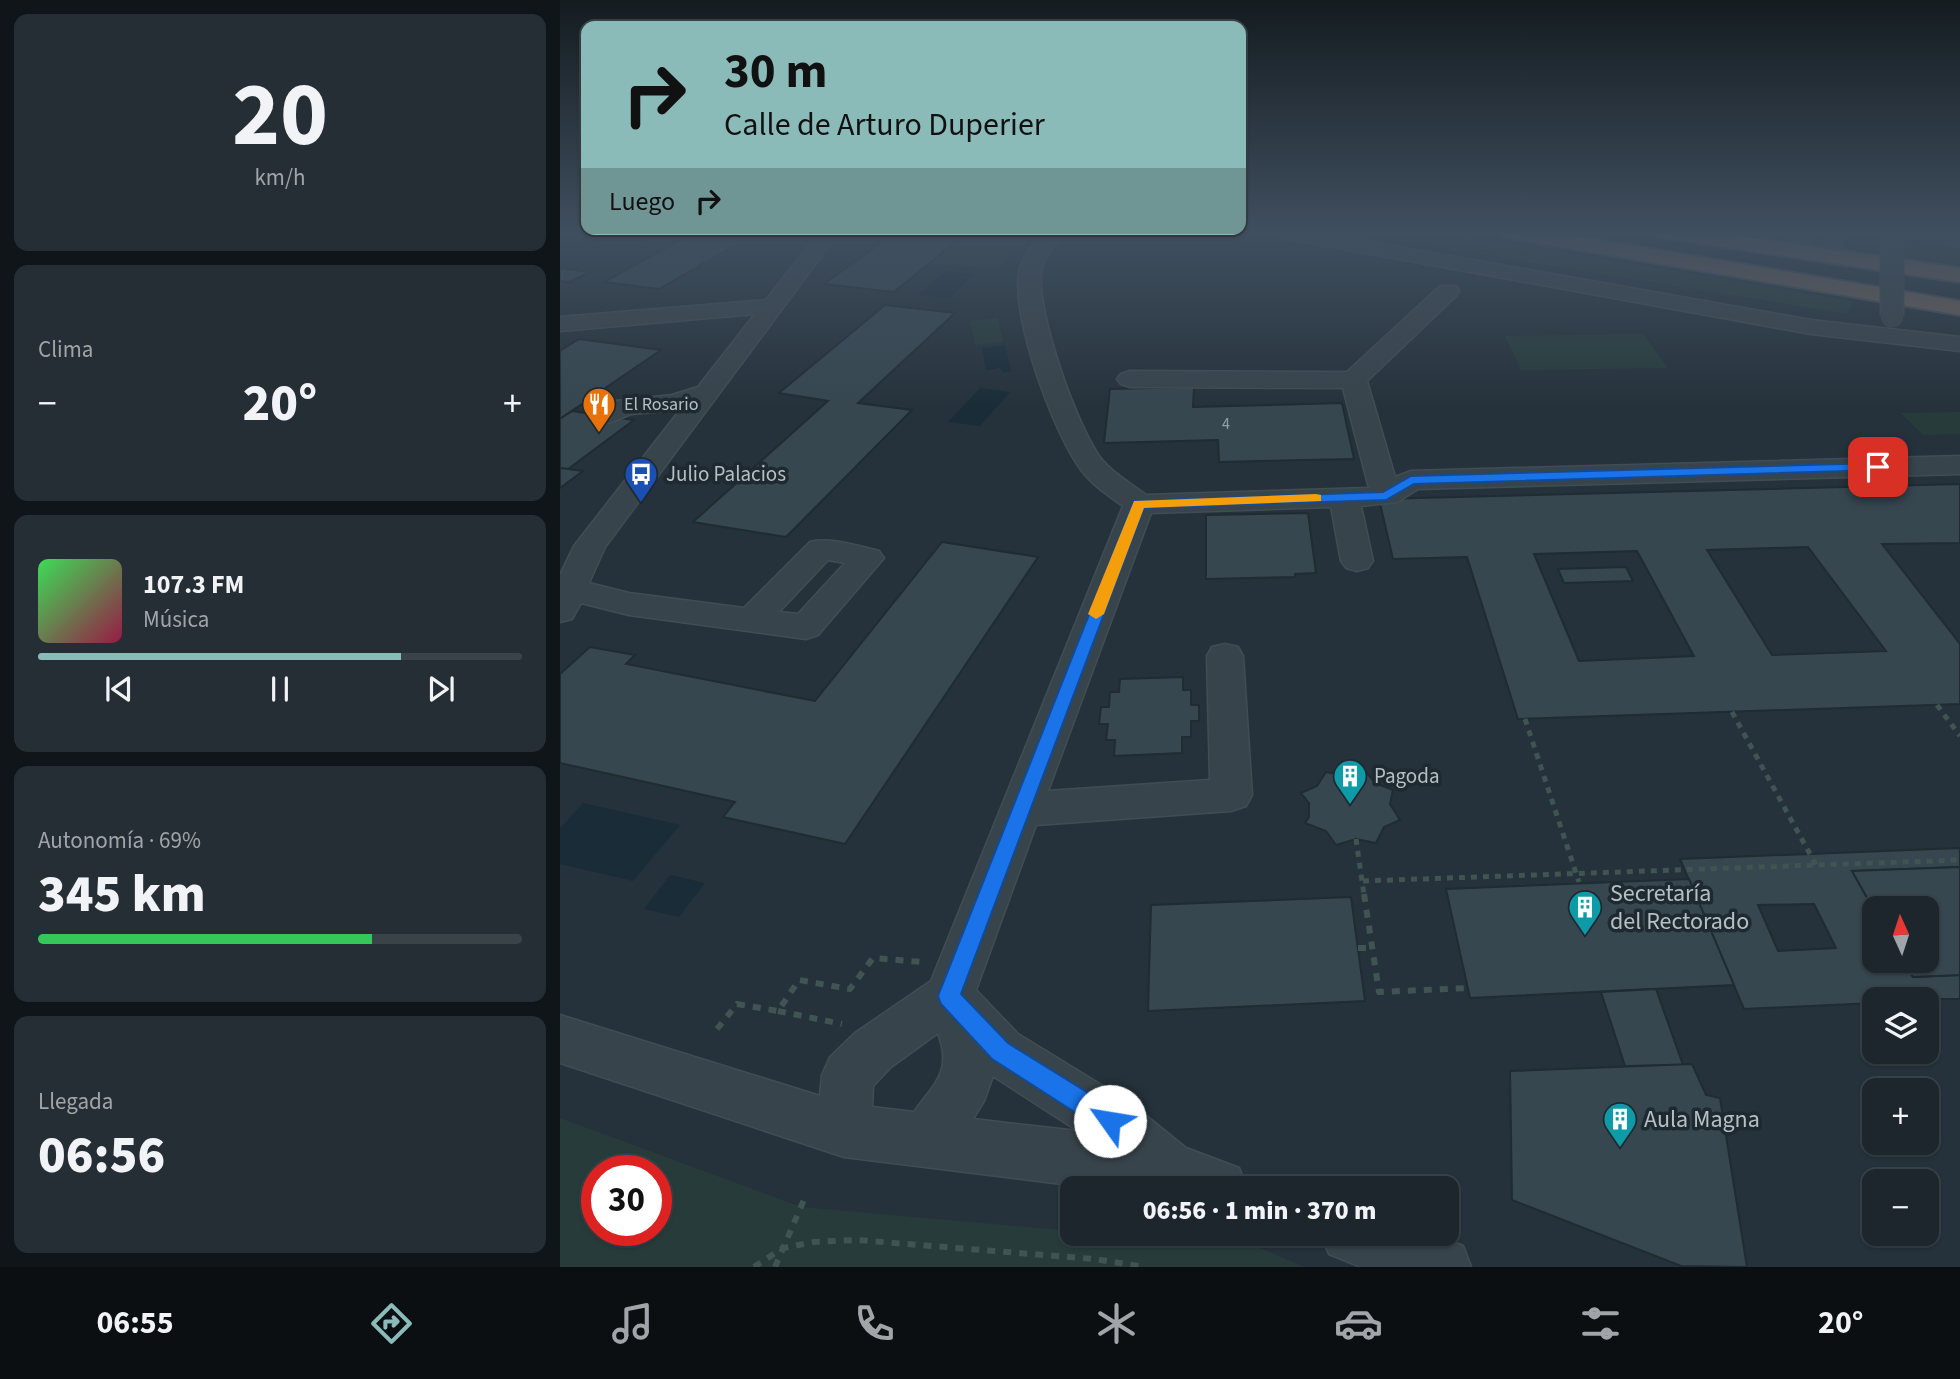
<!DOCTYPE html>
<html lang="es">
<head>
<meta charset="utf-8">
<style>
  :root { --surface:#1c262c; --page:#252e34; --text:#f1f3f6; --muted:#a0a5a9; --line:#3a4348; --accent:#8bbbb9 }
  body { margin:0; font-family:"Source Sans 3",sans-serif; background:var(--page); color:var(--text); height:100vh; display:flex; flex-direction:column; font-size:26px; white-space:nowrap }
  * { box-sizing:border-box; margin:0 }
  p { font-size:23px; color:var(--muted) }
  .icon { flex:none; width:38px; height:38px; fill:none; stroke:currentColor; stroke-width:2; stroke-linecap:round; stroke-linejoin:round }
  .map { position:relative; flex:1; overflow:hidden }
  .drawer { display:flex; flex-direction:column; gap:14px; padding:14px; background:#0f1518; width:560px }
  .drawer>* { flex:none }
  .top-card { position:absolute; left:21px; top:21px; width:665px; height:214px; border-radius:14px; box-shadow:0 2px 5px #0004,0 0 0 2px var(--line); background:#8bbbb9; color:#111; overflow:hidden }
  .needle { width:46px; rotate:357deg }
  .fabs { position:absolute; left:1302px; top:896px; display:grid; gap:14px }
  .fabs a { display:grid; place-items:center; width:77px; height:77px; border-radius:14px; background:var(--surface); box-shadow:0 2px 5px #0004,0 0 0 2px var(--line); font-size:35px }
  .speed { position:absolute; left:21px; top:1155px; display:flex; gap:14px; font-size:35px; font-weight:700; text-align:center }
  .speed>* { display:grid; place-content:center; width:91px; height:91px; border-radius:50%; background:var(--surface); box-shadow:0 2px 5px #0004,0 0 0 2px var(--line); line-height:1 }
  .speed .limit { border:10px solid #d22; background:#fff; color:#111 }
  .pin { position:absolute; display:grid; place-items:center; width:60px; height:60px; color:#fff; margin:-30px; border-radius:14px; box-shadow:0 4px 10px #0006 }
  .me { position:absolute; width:77px; margin:-38px; rotate:302deg; stroke-linejoin:round; filter:drop-shadow(0 0 5px #0008) }
  .turn { display:flex; align-items:center; gap:24px; height:147px; padding:0 28px; font-size:32px }
  .turn .icon { width:91px; height:91px; stroke-width:2.5 }
  .turn b { display:block; font-size:49px; line-height:60px }
  .then { display:flex; align-items:center; height:66px; padding:0 28px; background:#0003; gap:14px; font-size:26px }
  .big { font-size:52px; font-weight:800; line-height:1.1 }
  .drawer .widget { flex:1; display:flex; flex-direction:column; justify-content:center; gap:10px; min-width:0; padding:0 24px; border-radius:14px; background:var(--page) }
  .drawer .dial { align-items:center; gap:0 }
  .dial b { font-size:91px; line-height:1 }
  .song { display:flex; align-items:center; gap:21px }
  .cover { width:84px; height:84px; border-radius:10px; background:linear-gradient(135deg,hsl(130 70% 55%),hsl(340 70% 35%)) }
  .played { height:7px; border-radius:4px; background:linear-gradient(90deg,var(--accent) 75%,var(--line) 75%) }
  .keys { display:flex; justify-content:space-around; direction:ltr }
  .heat { display:flex; justify-content:space-between; align-items:center; font-size:38px; direction:ltr }
  .charge { height:10px; border-radius:5px; background:linear-gradient(90deg,#34c759 69%,var(--line) 0) }
  .trip { position:absolute; left:500px; top:1176px; width:399px; height:70px; border-radius:14px; background:var(--surface); box-shadow:0 2px 5px #0004,0 0 0 2px var(--line); font-weight:800; line-height:70px; text-align:center }
  .tabs { display:flex; height:112px; justify-content:space-around; align-items:center; background:#0b0f12; color:var(--muted) }
  .tabs .icon { width:49px; height:49px }
  .tabs .selected { color:var(--accent) }
  .tabs b { font-size:32px; color:var(--text) }
  main { display:flex; flex:1; min-height:0 }
  .map>svg:first-child { display:block }
</style>
</head>
<body>
<main>
<section class="drawer">
<div class="widget dial"><b>20</b><p>km/h</p></div>
<div class="widget"><p>Clima</p>
<div class="heat"><a>−</a><b class="big">20°</b><a>+</a></div>
</div>
<div class="widget">
<div class="song"><i class="cover"></i><div><b>107.3 FM</b><p>Música</p></div></div>
<div class="played"></div>
<div class="keys"><svg class="icon" aria-label="previous" viewBox="0 0 24 24"><path d="M18 5L8 12l10 7zM5 5v14"/></svg><svg class="icon" aria-label="pause" viewBox="0 0 24 24"><path d="M8 5v14M16 5v14"/></svg><svg class="icon" aria-label="next" viewBox="0 0 24 24"><path d="M6 5l10 7-10 7zM19 5v14"/></svg></div>
</div>
<div class="widget"><p>Autonomía · 69%</p><b class="big">345 km</b><div class="charge"></div></div>
<div class="widget"><p>Llegada</p><b class="big">06:56</b></div>
</section>
<div class="map">
<svg width="1400" height="1267" viewBox="0 0 1400 1267">
  <rect width="100%" height="100%" fill="#25323b"/>
  <g fill="#273c3a" fill-rule="evenodd">
    <polygon points="409,231 478,231 437,269 370,263"/>
    <polygon points="779,231 879,231 1294,301 1287,314"/>
    <polygon points="1228,231 1300,231 1305,237 1359,245 1359,240 1364,239 1400,245 1400,268 1231,241 1236,232"/>
    <polygon points="438,318 443,342 415,345 410,321"/>
    <polygon points="1083,334 1108,368 961,370 945,336"/>
    <polygon points="1400,412 1400,434 1363,435 1341,413"/>
    <path d="M0,1118l241,89 272,24v3h28l159,14 44,19h-744zM37,1171h59v59h-59z"/>
  </g>
  <g fill="#192c38">
    <polygon points="386,271 414,274 389,298 358,295"/>
    <polygon points="445,345 451,371 444,373 440,368 426,370 422,348"/>
    <polygon points="420,388 450,392 420,426 388,422"/>
    <polygon points="23,803 120,825 73,881 0,864 0,828"/>
    <polygon points="110,875 145,883 119,917 84,909"/>
  </g>
  <g fill="#374750" stroke="#202b32" stroke-width="2" fill-rule="evenodd">
    <polygon points="137,231 200,231 99,289 44,282"/>
    <polygon points="337,231 409,231 334,292 264,284"/>
    <polygon points="0,268 30,272 9,282 0,281"/>
    <polygon points="325,305 395,313 298,403 352,410 226,537 133,522 268,401 219,393"/>
    <polygon points="19,339 101,350 0,419 0,351"/>
    <polygon points="634,387 633,407 782,403 794,459 659,462 658,440 544,443 550,389"/>
    <polygon points="12,411 74,420 8,469 0,468 0,419"/>
    <polygon points="0,468 8,469 23,471 0,488"/>
    <path d="M1400,484v59l-78,1 78,100v60l-442,15 -51,-162 -74,2 -14,-60zM1248,547l78,104 -114,4 -65,-105zM1077,551l57,105 -115,5 -45,-107z"/>
    <polygon points="748,513 756,573 735,574 735,577 646,579 646,515"/>
    <polygon points="382,542 478,557 285,844 163,817 175,802 0,763 0,674 30,647 75,655 66,664 255,701"/>
    <polygon points="1066,567 1073,581 1004,583 998,569"/>
    <polygon points="623,677 623,690 631,690 631,705 639,705 639,721 631,721 631,737 622,737 622,753 554,756 555,740 546,740 548,724 539,724 541,707 549,707 550,692 559,692 560,679"/>
    <polygon points="805,771 815,783 833,790 830,804 840,820 824,827 816,843 796,839 776,845 766,831 745,823 749,817 749,803 741,793 757,786 766,772 785,776"/>
    <path d="M1400,848v19l-108,4 22,39v51h29l10,16 47,-2v24h-86v4l-130,6 -64,-150zM1254,904l22,44 -58,3 -20,-46z"/>
    <polygon points="1400,867 1400,975 1353,977 1343,961 1367,961 1367,908 1314,910 1292,871"/>
    <polygon points="1129,879 1174,985 910,998 886,889"/>
    <polygon points="791,897 805,1001 588,1011 591,905"/>
    <polygon points="1096,989 1123,1065 1065,1066 1041,992"/>
    <polygon points="1132,1064 1146,1095 1160,1098 1187,1267 1121,1266 952,1200 950,1071"/>
  </g>
  <g fill="none" stroke-linecap="round" stroke-linejoin="round">
    <polyline stroke="#3a4750" stroke-width="25" stroke-dasharray="25 12" stroke-linecap="butt" points="1154,231 1281,252"/>
    <defs>
      <g id="minor">
        <path d="M66,231h55c-12,14 -36,8 -52,4z"/>
        <path d="M260,231h20l-235,316 -16,36 40,10 115,15 66,-66c21,-5 48,4 69,9l5,7 -66,77 -12,4 -177,-24 -48,-12 -9,16 -12,3v-47l14,-29 106,-136 -49,4 -22,9 -9,-2 -4,-6 4,-6 16,-8 56,-6 26,-8 57,-73 -195,17v-14l206,-17zM268,560l17,3 -47,51 -19,-2z"/>
        <path d="M485,231h21c-9,13 -23,24 -25,41 -5,39 37,159 62,189 12,14 29,23 43,34l223,-7 -26,-100 -213,-1 -9,-3 -4,-5 4,-5 9,-3 217,1 93,-86h16l3,5 -3,5 -89,85 28,96 16,-6 549,-15v18l-542,15 -21,13 -36,4 12,55 -5,7 -11,3 -11,-3 -5,-7 -10,-54 -180,6 -103,278 162,-11 -3,-124 5,-9 13,-3 13,3 5,9 9,139 -6,11 -15,5 -195,14 -60,165 42,44 111,68 57,46 53,20 8,20h-153l-250,-31 -284,-94v-48l260,81 2,-21 8,-18 25,-24 76,-52 192,-475c-14,-10 -31,-21 -41,-35 -28,-36 -71,-154 -63,-199 3,-15 16,-30 26,-41zM378,1033c14,39 -2,48 -24,79l-42,-5 1,-21 18,-19zM433,1076l85,55 -105,-12 11,-18z"/>
        <polygon points="708,231 749,231 1251,320 1400,337 1400,351 1251,334 718,237 711,235"/>
        <polygon points="1338,231 1380,231 1400,234 1400,246 1348,237 1341,235"/>
        <polygon points="760,1234 871,1234 903,1246 911,1267 801,1267 769,1254"/>
      </g>
      <g id="highway">
        <polygon points="939,231 986,231 1400,301 1400,315 950,238 942,236"/>
        <polygon points="1094,231 1147,231 1400,268 1400,282 1105,238 1097,236"/>
      </g>
    </defs>
    <use href="#minor" stroke="#414d54" stroke-width="3"/>
    <use href="#highway" stroke="#444f56" stroke-width="4"/>
    <g stroke="#405451" stroke-width="5" stroke-dasharray="6 6" stroke-linecap="butt">
      <polyline points="1377,705 1400,736"/>
      <polyline points="1172,712 1256,865"/>
      <polyline points="965,719 1019,882"/>
      <polyline points="796,839 804,895"/>
      <polyline points="803,881 1400,860"/>
    </g>
    <g stroke="#405451" stroke-width="6" stroke-dasharray="8 8" stroke-linecap="butt">
      <polyline points="804,894 819,992 908,988"/>
      <polyline points="798,948 812,948"/>
      <polyline points="218,1011 282,1024"/>
      <polyline points="157,1029 177,1004 218,1011 239,980 290,989 313,958 362,962"/>
      <polyline points="194,1267 223,1248 254,1242 297,1240 534,1259 585,1267"/>
      <polyline points="215,1267 246,1195"/>
    </g>
    <use href="#minor" fill="#38444b" fill-rule="evenodd"/>
    <use href="#highway" fill="#706156" fill-rule="evenodd"/>
    <defs>
      <polyline id="minor-bridge" points="1332,239 1332,316"/>
    </defs>
    <use href="#minor-bridge" stroke="#414d54" stroke-width="25" stroke-linecap="butt"/>
    <use href="#minor-bridge" stroke="#38444b" stroke-width="23"/>
  </g>
  <linearGradient id="sky" x2="0" y2="1"><stop stop-color="#141c20"/><stop offset="0.57" stop-color="#404f60"/><stop offset="1" stop-color="#404f60" stop-opacity="0"/></linearGradient>
  <rect width="1400" height="408" fill="url(#sky)"/>
  <polygon fill="#1a73e8" stroke="#114b97" stroke-width="2" points="1318,463 1324,467 1322,470 854,484 826,500 584,508 401,994 448,1043 559,1112 562,1121 559,1129 550,1133 541,1129 432,1059 381,1004 378,996 574,501 823,492 851,476"/>
  <polygon fill="#f59e0b" points="756,494 761,495 761,501 584,508 544,614 536,619 528,614 574,501"/>
  <defs>
    <symbol id="restaurant-pin" viewBox="-11 -11 22 30"><path d="M0 17L-7.5 6A9.5 9.5 0 1 1 7.5 6Z" fill="#e8710a" stroke="#1e2930"/><path d="M-5-6h1v4h1v-4h1v4h1v-4h1v5L-1.5 .5V6h-2V.5L-5-1ZM5-6V6H3V1.5H1.5Q1.5-4 5-6Z" fill="#fff"/></symbol>
    <symbol id="bus-pin" viewBox="-11 -11 22 30"><path d="M0 17L-7.5 6A9.5 9.5 0 1 1 7.5 6Z" fill="#1a4fb4" stroke="#1e2930"/><path d="M-5-6H5V4H4V6H2V4H-2V6H-4V4H-5ZM-3.5-4V0h7V-4ZM-3.5 1.2v1.5H-2V1.2ZM2 1.2v1.5H3.5V1.2Z" fill="#fff"/></symbol>
    <symbol id="building-pin" viewBox="-11 -11 22 30"><path d="M0 17L-7.5 6A9.5 9.5 0 1 1 7.5 6Z" fill="#0f9aa8" stroke="#1e2930"/><path d="M-4-6H4V6H1V3H-1V6H-4ZM-2.5-4.3h1.7v1.8h-1.7ZM.8-4.3h1.7v1.8H.8ZM-2.5-1h1.7V.8h-1.7ZM.8-1h1.7V.8H.8Z" fill="#fff"/></symbol>
  </defs>
  <g fill-rule="evenodd">
    <use href="#restaurant-pin" x="20" y="385" width="38" height="52"/>
    <use href="#bus-pin" x="62" y="455" width="38" height="52"/>
    <use href="#building-pin" x="771" y="757" width="38" height="52"/>
    <use href="#building-pin" x="1006" y="888" width="38" height="52"/>
    <use href="#building-pin" x="1041" y="1100" width="38" height="52"/>
  </g>
  <g text-anchor="middle" stroke-width="7" stroke-linejoin="round" paint-order="stroke">
    <g font-size="16" fill="#939fa7">
      <text x="666" y="429">4</text>
    </g>
    <g font-size="18" fill="#b4bfc6" stroke="#1e2930" text-anchor="start">
      <text x="64" y="410">El Rosario</text>
    </g>
    <g font-size="21" fill="#b4bfc6" stroke="#1e2930" text-anchor="start">
      <text x="106" y="481">Julio Palacios</text>
      <text x="814" y="783">Pagoda</text>
    </g>
    <g font-size="24" fill="#b4bfc6" stroke="#1e2930" text-anchor="start">
      <text x="1050" y="901">Secretaría<tspan x="1050" dy="28">del Rectorado</tspan></text>
      <text x="1084" y="1127">Aula Magna</text>
    </g>
  </g>
</svg>
<div class="fabs">
<a><svg class="needle" viewBox="-14 -14 28 28"><path d="M0-13l5 13h-10z" fill="#e53935"/><path d="M0 13l5-13h-10z" fill="#a0a5a9"/></svg></a>
<a><svg class="icon" aria-label="layers" viewBox="0 0 24 24"><path d="M12 4l9 5-9 5-9-5zM3 14l9 5 9-5"/></svg></a>
<a>+</a>
<a>−</a>
</div>
<div class="speed"><div class="limit">30</div></div>
<div class="pin" style="left:1318px;top:467px;background:#d93025"><svg class="icon" aria-label="arrive" viewBox="0 0 24 24"><path d="M6 21V4h12l-3 4 3 4H6"/></svg></div>
<svg class="me" style="left:550px;top:1121px" viewBox="-20 -20 40 40"><circle r="19" fill="#fff"/><path d="M0-13L10 11 0 6-10 11z" fill="#1a73e8"/></svg>
<div class="trip">06:56 · 1 min · 370 m</div>
<div class="top-card">
<div class="turn"><svg class="icon" aria-label="right" viewBox="0 0 24 24"><path d="M7 20v-9h11M14 6l5 5-5 5"/></svg><div><b>30 m</b>Calle de Arturo Duperier</div></div>
<div class="then">Luego<svg class="icon" aria-label="right" viewBox="0 0 24 24"><path d="M7 20v-9h11M14 6l5 5-5 5"/></svg></div>
</div>
</div>
</main>
<nav class="tabs">
<b>06:55</b>
<svg class="icon selected" aria-label="directions" viewBox="0 0 24 24"><path d="M12 3l9 9-9 9-9-9zM9 14v-3h6M13 9l2 2-2 2"/></svg>
<svg class="icon" aria-label="music" viewBox="0 0 24 24"><path d="M9 18V5l10-2v13"/><circle cx="6" cy="18" r="3"/><circle cx="16" cy="16" r="3"/></svg>
<svg class="icon" aria-label="phone" viewBox="0 0 24 24"><path d="M5 4h4l2 5-3 2q2 4 5 5l2-3 5 2v4C11 20 4 13 5 4z"/></svg>
<svg class="icon" aria-label="climate" viewBox="0 0 24 24"><path d="M12 3v18M4 7l16 10M4 17L20 7"/></svg>
<svg class="icon" aria-label="car" viewBox="0 0 24 24"><path d="M5 17H2v-5l4-1 3-4h7l3 4 3 1v5h-3M9 17h6M6 11h13"/><circle cx="7" cy="17" r="2"/><circle cx="17" cy="17" r="2"/></svg>
<svg class="icon" aria-label="filters" viewBox="0 0 24 24"><path d="M4 7h16M4 17h16"/><circle cx="9" cy="7" r="2"/><circle cx="15" cy="17" r="2"/></svg>
<b>20°</b>
</nav>
</body>
</html>
